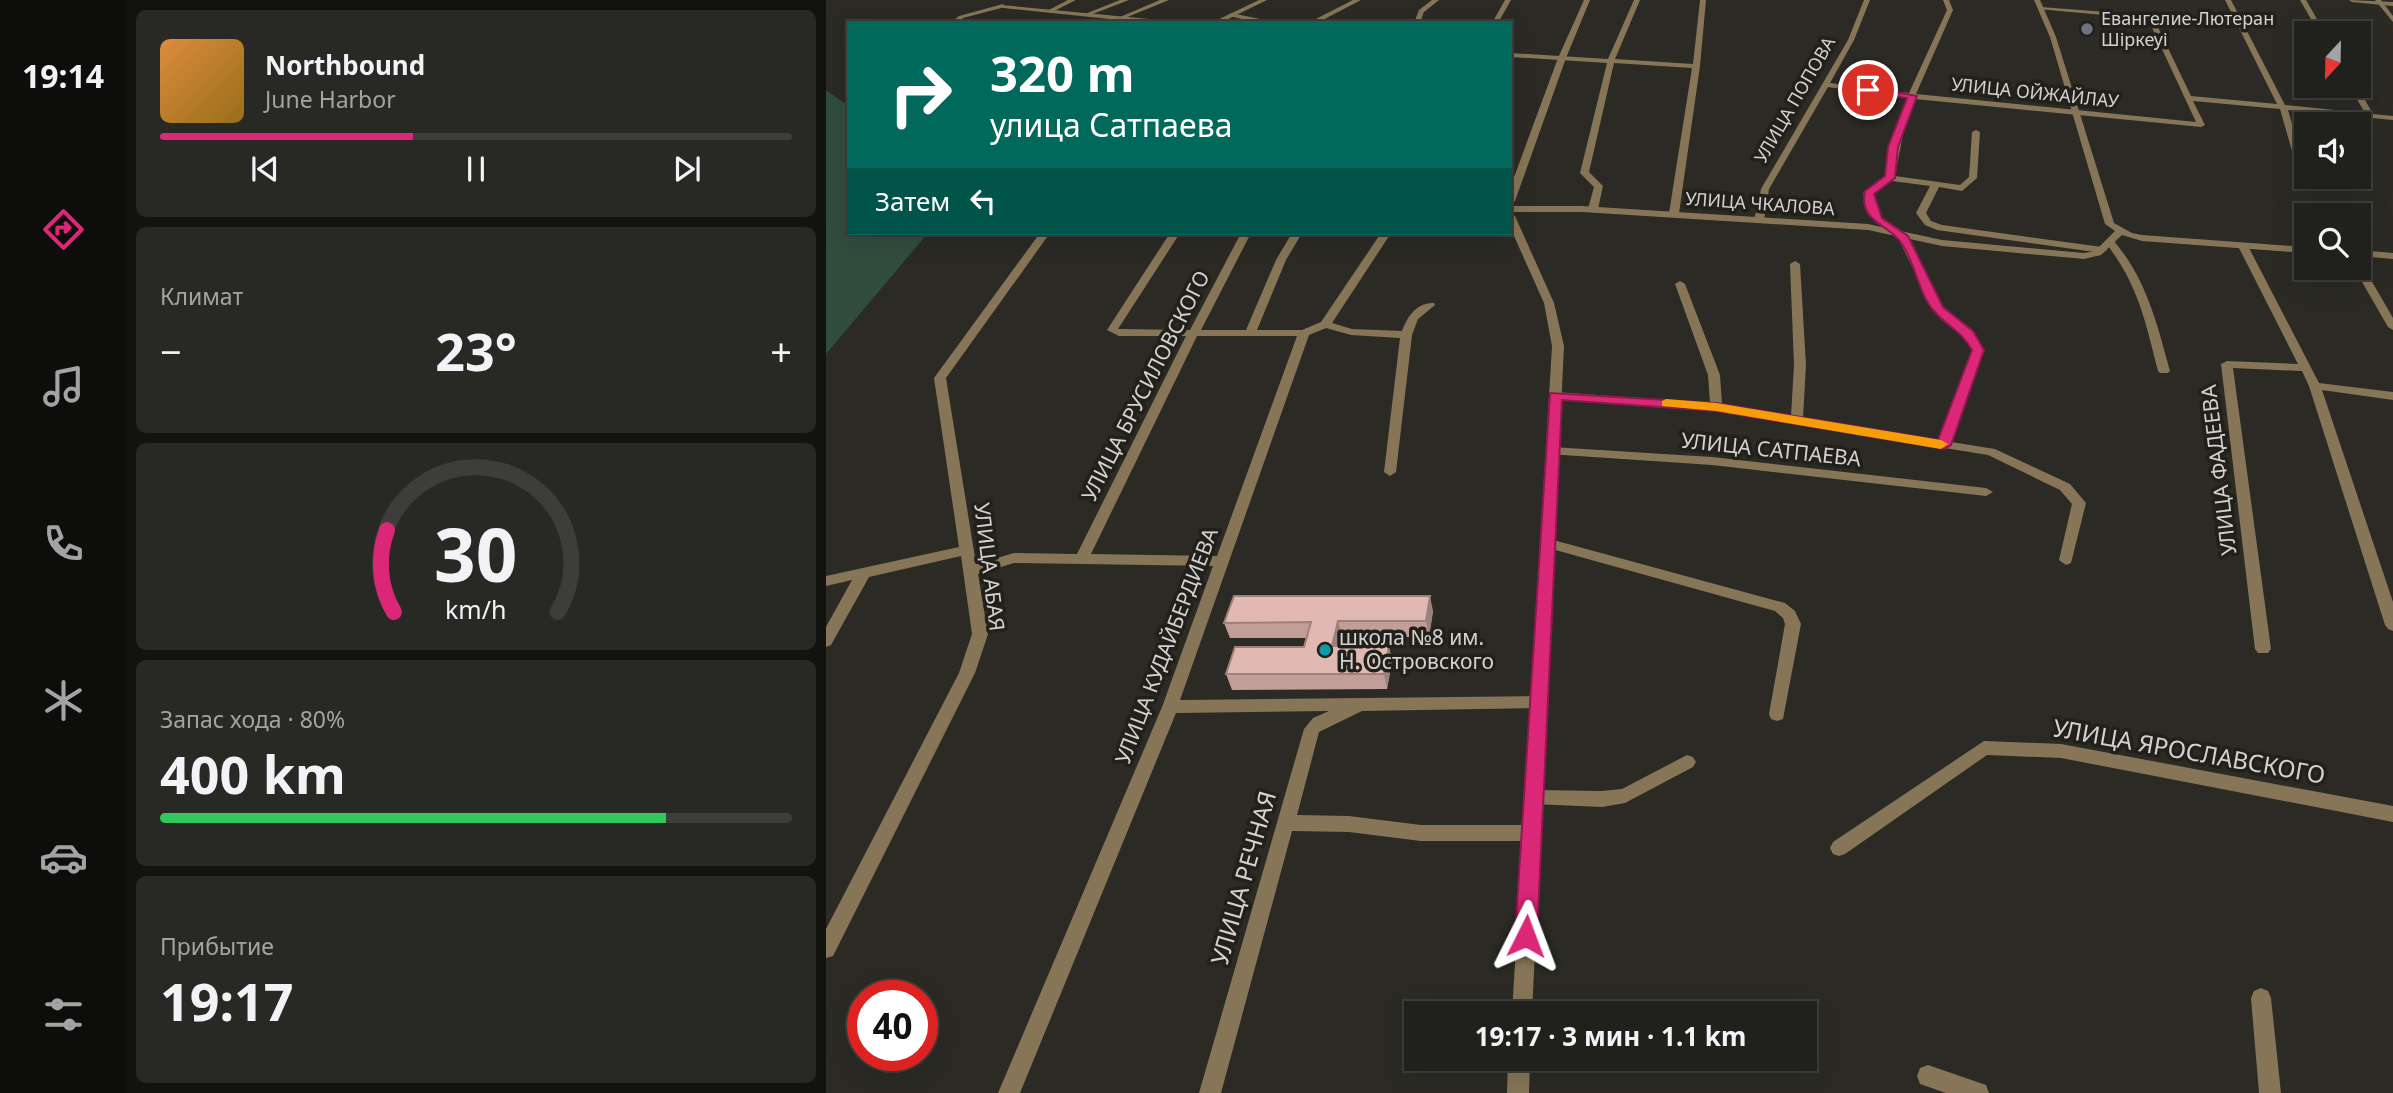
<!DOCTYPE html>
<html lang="ru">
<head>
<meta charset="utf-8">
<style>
  :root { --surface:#20201c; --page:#282825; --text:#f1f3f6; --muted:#a2a3a3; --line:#3d3e3b; --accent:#db2777 }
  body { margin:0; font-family:"Noto Sans",sans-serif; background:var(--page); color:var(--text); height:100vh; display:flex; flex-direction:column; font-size:26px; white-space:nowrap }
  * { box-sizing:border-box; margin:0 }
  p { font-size:23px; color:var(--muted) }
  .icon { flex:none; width:38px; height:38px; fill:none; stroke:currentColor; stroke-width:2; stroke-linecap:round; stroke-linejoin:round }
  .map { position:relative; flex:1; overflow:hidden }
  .sheet { display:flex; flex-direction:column; gap:10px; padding:10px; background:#12120f; width:700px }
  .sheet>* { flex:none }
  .top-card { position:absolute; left:21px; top:21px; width:665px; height:214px; border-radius:0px; box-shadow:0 7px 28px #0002,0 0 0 2px var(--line); background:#00695c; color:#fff; overflow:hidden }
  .needle { width:46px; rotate:202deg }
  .fabs { position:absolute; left:1468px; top:21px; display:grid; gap:14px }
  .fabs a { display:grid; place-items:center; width:77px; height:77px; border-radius:0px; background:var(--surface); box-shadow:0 7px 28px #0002,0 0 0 2px var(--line); font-size:35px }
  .speed { position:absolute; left:21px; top:980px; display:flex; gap:14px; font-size:35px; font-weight:700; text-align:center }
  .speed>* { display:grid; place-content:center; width:91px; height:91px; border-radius:50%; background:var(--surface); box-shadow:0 7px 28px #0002,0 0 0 2px var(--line); line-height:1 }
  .speed .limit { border:10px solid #d22; background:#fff; color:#111 }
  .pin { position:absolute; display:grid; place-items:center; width:60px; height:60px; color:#fff; margin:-30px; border:4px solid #fff; border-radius:50%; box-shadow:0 2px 7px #0007 }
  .me { position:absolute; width:77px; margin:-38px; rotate:3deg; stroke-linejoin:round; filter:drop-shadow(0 0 5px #0008) }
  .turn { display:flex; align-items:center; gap:24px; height:147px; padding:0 28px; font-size:32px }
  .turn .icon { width:91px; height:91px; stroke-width:2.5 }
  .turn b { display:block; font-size:49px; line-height:60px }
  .then { display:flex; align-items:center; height:66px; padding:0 28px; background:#0003; gap:14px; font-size:26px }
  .big { font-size:52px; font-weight:700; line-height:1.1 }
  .sheet .tile { flex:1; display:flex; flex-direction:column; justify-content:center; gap:10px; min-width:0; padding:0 24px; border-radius:10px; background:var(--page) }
  .sheet .dial { align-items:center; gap:0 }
  .dial svg { height:182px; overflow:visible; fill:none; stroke:var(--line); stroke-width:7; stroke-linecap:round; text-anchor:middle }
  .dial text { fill:var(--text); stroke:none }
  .song { display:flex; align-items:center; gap:21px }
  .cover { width:84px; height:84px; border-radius:10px; background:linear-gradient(135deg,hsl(30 70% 55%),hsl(40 70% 35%)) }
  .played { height:7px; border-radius:4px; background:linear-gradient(90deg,var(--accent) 40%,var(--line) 40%) }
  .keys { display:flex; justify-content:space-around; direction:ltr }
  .heat { display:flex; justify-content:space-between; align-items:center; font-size:38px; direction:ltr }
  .charge { height:10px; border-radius:5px; background:linear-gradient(90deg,#34c759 80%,var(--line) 0) }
  .trip { position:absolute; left:578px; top:1001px; width:413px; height:70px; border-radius:0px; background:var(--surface); box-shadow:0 7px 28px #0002,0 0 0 2px var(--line); font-weight:700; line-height:70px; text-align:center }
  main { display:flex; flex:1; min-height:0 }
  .dock { display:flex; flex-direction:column; width:126px; justify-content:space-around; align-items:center; background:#0d0d0b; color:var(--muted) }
  .dock .icon { width:49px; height:49px }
  .dock .current { color:var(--accent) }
  .dock b { font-size:32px; color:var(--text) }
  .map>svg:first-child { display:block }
</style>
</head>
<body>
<main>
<nav class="dock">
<b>19:14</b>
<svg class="icon current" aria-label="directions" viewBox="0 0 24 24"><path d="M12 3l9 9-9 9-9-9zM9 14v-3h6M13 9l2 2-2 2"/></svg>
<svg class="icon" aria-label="music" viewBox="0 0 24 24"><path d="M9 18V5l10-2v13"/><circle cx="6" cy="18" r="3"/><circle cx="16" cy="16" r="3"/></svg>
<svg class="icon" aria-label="phone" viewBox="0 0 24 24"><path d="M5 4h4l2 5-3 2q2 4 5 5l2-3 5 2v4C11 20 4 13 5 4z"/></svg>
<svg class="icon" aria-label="climate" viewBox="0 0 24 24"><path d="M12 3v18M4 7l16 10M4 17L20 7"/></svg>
<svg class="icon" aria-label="car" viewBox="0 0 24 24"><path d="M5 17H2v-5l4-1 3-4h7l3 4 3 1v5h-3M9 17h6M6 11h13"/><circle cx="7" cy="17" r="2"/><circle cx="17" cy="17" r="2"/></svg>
<svg class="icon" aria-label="filters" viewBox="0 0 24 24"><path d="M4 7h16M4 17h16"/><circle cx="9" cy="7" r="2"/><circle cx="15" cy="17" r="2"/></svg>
</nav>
<section class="sheet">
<div class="tile">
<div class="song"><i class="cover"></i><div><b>Northbound</b><p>June Harbor</p></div></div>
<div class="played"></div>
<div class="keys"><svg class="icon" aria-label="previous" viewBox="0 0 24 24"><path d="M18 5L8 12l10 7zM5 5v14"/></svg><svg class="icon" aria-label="pause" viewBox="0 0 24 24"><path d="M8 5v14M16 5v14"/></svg><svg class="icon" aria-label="next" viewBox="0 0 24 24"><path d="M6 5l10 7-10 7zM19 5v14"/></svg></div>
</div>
<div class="tile"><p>Климат</p>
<div class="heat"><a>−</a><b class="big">23°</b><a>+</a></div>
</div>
<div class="tile dial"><svg viewBox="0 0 100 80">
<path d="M14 69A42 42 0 1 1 86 69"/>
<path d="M14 69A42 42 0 0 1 11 33" stroke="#db2777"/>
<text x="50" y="56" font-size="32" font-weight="700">30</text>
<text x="50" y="72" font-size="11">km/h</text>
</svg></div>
<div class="tile"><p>Запас хода · 80%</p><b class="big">400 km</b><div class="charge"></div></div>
<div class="tile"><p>Прибытие</p><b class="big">19:17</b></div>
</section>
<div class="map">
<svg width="1567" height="1093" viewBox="0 0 1567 1093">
  <rect width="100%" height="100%" fill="#2b2a25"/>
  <polygon fill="#314d3e" points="0,90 23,106 23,233 102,233 0,354"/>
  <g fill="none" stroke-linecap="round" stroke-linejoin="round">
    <g fill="#867657" fill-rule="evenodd">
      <polygon points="242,0 250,0 226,12 221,11"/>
      <polygon points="294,0 303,0 264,15 259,14"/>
      <polygon points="334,0 343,0 299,18 294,17"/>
      <polygon points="527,0 535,0 491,23 482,23"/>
      <polygon points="606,0 613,0 598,12 594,23 588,23 593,10"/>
      <polygon points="679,0 685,0 672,23 666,23"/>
      <polygon points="808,0 814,0 789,59 867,64 874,0 880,0 874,66 853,213 848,216 843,213 866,68 788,63 763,172 777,186 772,209 767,212 762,209 768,187 754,173 781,63 684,57 684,53 782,59"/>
      <path d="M1038,0h6l-16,40 -24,43 79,10 38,-83 -4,-10h6l4,10 -37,84 280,28 -48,-103 -110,-10 3,-2 195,15 -11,-22h6l54,105 80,8 -16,-27h8l16,28 20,2v4l-105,-10 14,48 -4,3 -4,-3 -14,-49 -87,-8 12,24 -4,2 -286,-28 -12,35 -8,42 65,9 9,-8 3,-45 4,-2 4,2 -3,46 -15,13 -23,-4 -13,26 5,8 11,4 160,22 5,3 -5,3 -165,-23 -12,-5 -9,-12 14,-27 -38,-5 -19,13 8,24 26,18 35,71 31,24 11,19 -33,92 44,7 75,35 16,19 -15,60 -5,2 -7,-5 13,-56 -12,-14 -72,-35 -272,-44 -161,-11 -6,-4 6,-4 155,11 -2,-28 -33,-91 5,-3 5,3 35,91 2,29 69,12 3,-51 -4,-101 5,-3 5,3 6,101 -3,53 137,22 32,-90 -8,-15 -30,-24 -36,-73 -24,-17 -11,-28 23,-16 8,-43 13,-36 -79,-11 -59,102 -5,31 -5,3 -5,-3 7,-31 87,-149zM1328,19l84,7 39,78 -86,-8z"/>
      <polygon points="1474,0 1480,0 1499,33 1493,33"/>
      <polygon points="1523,0 1567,2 1567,6 1526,2"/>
      <polygon points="177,4 179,7 137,18 132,23 124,23 133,16"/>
      <polygon points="405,13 444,21 447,23 433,23 403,16"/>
      <path d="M214,233h10l-104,145 30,186 38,-11 63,1 109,-218h-67l-12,-6 63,-97h10l-62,96 72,1 51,-97h10l-50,97h45l30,-70 16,-27h10l-16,27 -29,70h45l19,-8 60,-89h10l-59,90 20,6 50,2c5,-14 15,-29 32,-28l1,2 -17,14 -6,16 -16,137 -6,4 -6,-4 16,-134 -49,-3 -25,-7 -17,7 -129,365 358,-4 6,1 2,5 -2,5 -6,1 -176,3 -43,21 -22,83 52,1 72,9h110l6,2 3,6 -3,6 -6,2h-110l-72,-9 -57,-1 -71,262h-22l105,-364 9,-11 16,-7 -153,2 -156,380h-22l164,-386 51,-141 -199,-3 -36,11 10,60 -13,39 -142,283 -7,2v-29l133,-256 13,-39 -11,-78 -92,21 -38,68 -5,2v-20l26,-47 -26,6v-10l133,-29 -25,-169zM371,336h100l-80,220 -126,-2z"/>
      <path d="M1281,240h6c33,38 44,83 57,131l-2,2h-8l-2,-2c-13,-51 -20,-87 -53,-129z"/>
      <polygon points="1417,243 1422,246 1493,383 1567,392 1567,400 1496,390 1567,602 1567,631 1562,629 1559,625 1483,386 1476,371 1407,368 1445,649 1442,653 1432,653 1429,649 1395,364 1401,361 1472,364 1412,246"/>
      <polygon points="1533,265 1538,268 1567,318 1567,330 1562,327 1528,268 1533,268"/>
      <polygon points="726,447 886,457 1160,488 1167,492 1160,496 886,465 722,454 720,451"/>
      <polygon points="720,538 959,603 969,611 975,624 957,719 951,721 945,719 943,714 959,624 957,618 949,611 715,546 713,543"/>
      <polygon points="1158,741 1235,744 1567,806 1567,822 1235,758 1161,755 1019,854 1013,856 1007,854 1004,848 1007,842"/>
      <polygon points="861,755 867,757 870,762 867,767 799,803 776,807 707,804 701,802 698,797 701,792 707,790 776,791 796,789"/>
      <polygon points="1435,988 1442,991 1445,998 1455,1093 1433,1093 1425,998 1428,991"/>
      <polygon points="1102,1065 1160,1085 1163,1093 1120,1093 1094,1084 1091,1076 1094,1068"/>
    </g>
    <g fill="#867657" fill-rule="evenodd">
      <polygon points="433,0 441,0 394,23 385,23"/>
      <polygon points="758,0 764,0 740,58 689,201 684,204 684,188 732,58"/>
      <polygon points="1208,0 1214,0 1230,37 1288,223 1306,233 1316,235 1480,247 1480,253 1316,241 1296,235 1275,255 1258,259 1116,246 1042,230 756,212 684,212 684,206 756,206 1042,224 1116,240 1258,253 1269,251 1289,231 1279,224 1224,37"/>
      <polygon points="1549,0 1555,0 1567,16 1567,22"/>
      <polygon points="175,5 344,21 347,23 322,23 177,8"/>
      <polygon points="684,213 689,216 728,303 738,346 706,1013 686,1013 726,346 718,303 684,227"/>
      <polygon points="1533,250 1567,253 1567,259 1533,256"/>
      <polygon points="682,1059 704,1059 703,1093 681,1093"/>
    </g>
  </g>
  <polygon fill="#c29e99" points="607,611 603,637 516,637 514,646 563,646 566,662 561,689 406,690 400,674 478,647 480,638 404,638 398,623"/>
  <g fill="#9e817d">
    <polygon points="604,596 607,611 603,637 600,621"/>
    <polygon points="512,621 516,637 510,662 506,646"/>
    <polygon points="563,646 566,662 561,689 558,674"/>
  </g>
  <polygon fill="#e1b8b2" stroke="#9e817d" stroke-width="2" points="408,596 604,596 600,621 512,621 506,646 563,646 558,674 400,674 409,647 478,647 485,622 398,623"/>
  <path fill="#db2777" stroke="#8e194d" stroke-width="2" d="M1042,87l49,9 -19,51 -3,31 -21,16 8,24 26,18 35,71 30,24 11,19 -33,95 -7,4 -228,-38 -154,-11 -25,536 -3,7 -8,3 -8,-3 -3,-7 35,-543 166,10 222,37 34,-90c-12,-21 -25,-23 -38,-39 -17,-19 -20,-57 -38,-74 -14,-14 -37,-19 -31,-46l20,-15 3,-29 19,-49 -42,-6z"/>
  <polygon fill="#f59e0b" points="840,399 890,403 1115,440 1122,444 1115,449 890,411 836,406 836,401"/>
  <circle fill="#6b7280" stroke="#22201b" stroke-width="2.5" cx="1261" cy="29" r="7"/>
  <circle fill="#0f9aa8" stroke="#22201b" stroke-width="2.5" cx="499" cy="650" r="7"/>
  <g text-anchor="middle" stroke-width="7" stroke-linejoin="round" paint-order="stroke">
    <g font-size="18" fill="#d3d2cf" stroke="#22201b" text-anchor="start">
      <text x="1275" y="25">Евангелие-Лютеран<tspan x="1275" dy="21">Шіркеуі</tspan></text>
    </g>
    <g font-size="18" fill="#d3d2cf" stroke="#22201b">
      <text transform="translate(1209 93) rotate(6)" y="6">УЛИЦА ОЙЖАЙЛАУ</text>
      <text transform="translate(969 100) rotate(-60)" y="6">УЛИЦА ПОПОВА</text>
      <text transform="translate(934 204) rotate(4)" y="6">УЛИЦА ЧКАЛОВА</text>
    </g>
    <g font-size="21" fill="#d3d2cf" stroke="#22201b">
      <text transform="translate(320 386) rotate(-63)" y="7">УЛИЦА БРУСИЛОВСКОГО</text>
      <text transform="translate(945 450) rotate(6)" y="7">УЛИЦА САТПАЕВА</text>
      <text transform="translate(1393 470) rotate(-97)" y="7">УЛИЦА ФАДЕЕВА</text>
      <text transform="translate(163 567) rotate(83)" y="7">УЛИЦА АБАЯ</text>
      <text transform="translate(341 646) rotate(-69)" y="7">УЛИЦА КУДАЙБЕРДИЕВА</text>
    </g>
    <g font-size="21" fill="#d3d2cf" stroke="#22201b" text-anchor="start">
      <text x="513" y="645">школа №8 им.<tspan x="513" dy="24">Н. Островского</tspan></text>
    </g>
    <g font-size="24" fill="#d3d2cf" stroke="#22201b">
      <text transform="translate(1363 752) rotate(10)" y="8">УЛИЦА ЯРОСЛАВСКОГО</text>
      <text transform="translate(418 878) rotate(-74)" y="8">УЛИЦА РЕЧНАЯ</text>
    </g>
  </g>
</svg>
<div class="fabs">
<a><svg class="needle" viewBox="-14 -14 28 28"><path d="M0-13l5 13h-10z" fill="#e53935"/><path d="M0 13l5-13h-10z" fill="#a2a3a3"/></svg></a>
<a><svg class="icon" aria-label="sound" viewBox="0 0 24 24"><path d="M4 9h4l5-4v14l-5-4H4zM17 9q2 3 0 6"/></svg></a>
<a><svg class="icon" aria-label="search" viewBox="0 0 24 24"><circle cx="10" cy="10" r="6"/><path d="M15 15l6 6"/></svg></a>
</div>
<div class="speed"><div class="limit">40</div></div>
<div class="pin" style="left:1042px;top:90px;background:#d93025"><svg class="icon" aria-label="arrive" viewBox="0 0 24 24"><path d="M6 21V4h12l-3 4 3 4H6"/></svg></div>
<svg class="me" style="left:700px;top:936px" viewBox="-20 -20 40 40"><path d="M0-17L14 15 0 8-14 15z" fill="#db2777" stroke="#fff" stroke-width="4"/></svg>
<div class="trip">19:17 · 3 мин · 1.1 km</div>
<div class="top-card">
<div class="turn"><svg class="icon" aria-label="right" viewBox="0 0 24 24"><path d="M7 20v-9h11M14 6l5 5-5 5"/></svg><div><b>320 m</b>улица Сатпаева</div></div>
<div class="then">Затем<svg class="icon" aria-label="left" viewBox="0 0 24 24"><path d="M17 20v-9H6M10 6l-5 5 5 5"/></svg></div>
</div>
</div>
</main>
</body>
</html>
